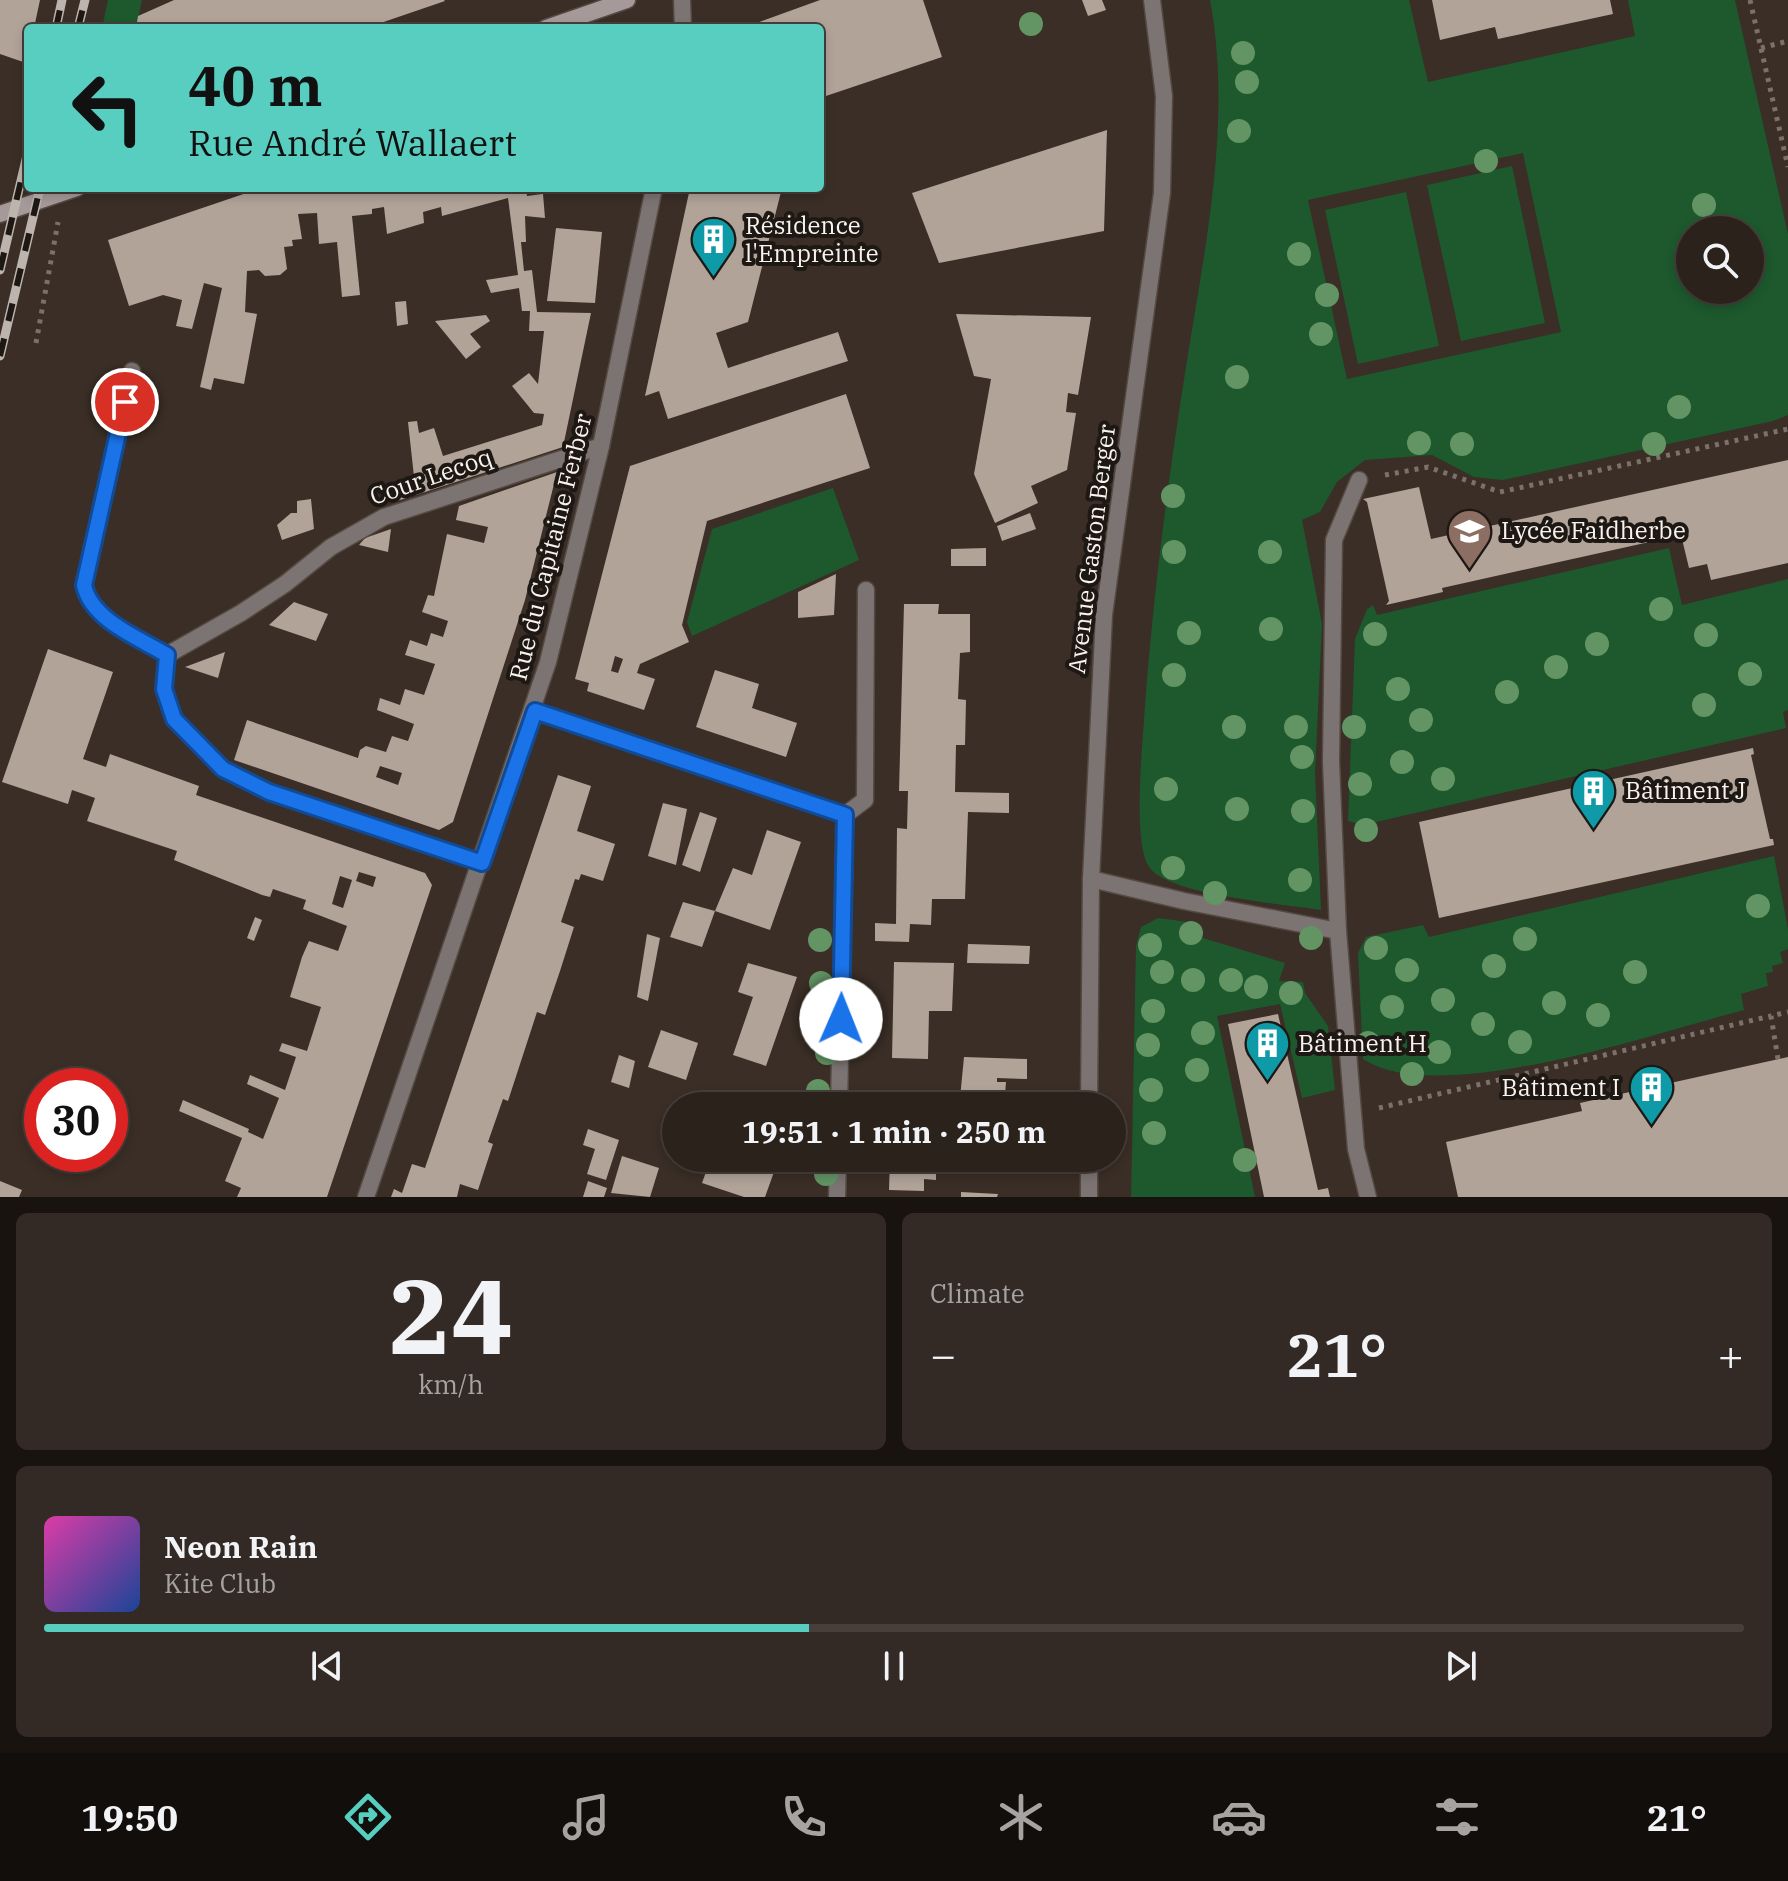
<!DOCTYPE html>
<html lang="en">
<head>
<meta charset="utf-8">
<style>
  :root { --surface:#2c221c; --page:#342a25; --text:#f1f3f6; --muted:#a6a4a3; --line:#483f3b; --accent:#58cec0 }
  body { margin:0; font-family:"IBM Plex Serif",serif; background:var(--page); color:var(--text); height:100vh; display:flex; flex-direction:column; font-size:30px; white-space:nowrap }
  * { box-sizing:border-box; margin:0 }
  p { font-size:26px; color:var(--muted) }
  .icon { flex:none; width:44px; height:44px; fill:none; stroke:currentColor; stroke-width:2; stroke-linecap:round; stroke-linejoin:round }
  .map { position:relative; height:1197px; overflow:hidden }
  .side { display:flex; flex-direction:column; gap:16px; padding:16px; background:#18130f; flex:1 }
  .side>* { flex:none }
  .top-card { position:absolute; left:24px; top:24px; width:800px; height:168px; border-radius:8px; box-shadow:0 4px 12px #0003,0 0 0 2px var(--line); background:#58cec0; color:#111; overflow:hidden }
  .fabs { position:absolute; left:1676px; top:216px; display:grid; gap:16px }
  .fabs a { display:grid; place-items:center; width:88px; height:88px; border-radius:50%; background:var(--surface); box-shadow:0 4px 12px #0003,0 0 0 2px var(--line); font-size:40px }
  .speed { position:absolute; left:24px; top:1068px; display:flex; gap:16px; font-size:40px; font-weight:700; text-align:center }
  .speed>* { display:grid; place-content:center; width:104px; height:104px; border-radius:50%; background:var(--surface); box-shadow:0 4px 12px #0003,0 0 0 2px var(--line); line-height:1 }
  .speed .limit { border:12px solid #d22; background:#fff; color:#111 }
  .pin { position:absolute; display:grid; place-items:center; width:68px; height:68px; color:#fff; margin:-34px; border:4px solid #fff; border-radius:50%; box-shadow:0 2px 8px #0007 }
  .me { position:absolute; width:88px; margin:-44px; rotate:1deg; stroke-linejoin:round; filter:drop-shadow(0 0 6px #0008) }
  .turn { display:flex; align-items:center; gap:28px; height:168px; padding:0 32px; font-size:36px }
  .turn .icon { width:104px; height:104px; stroke-width:2.5 }
  .turn b { display:block; font-size:56px; line-height:68px }
  .big { font-size:60px; font-weight:700; line-height:1.1 }
  .side .card { flex:1; display:flex; flex-direction:column; justify-content:center; gap:12px; min-width:0; padding:0 28px; border-radius:12px; background:var(--page) }
  .side .dial { align-items:center; gap:0 }
  .dial b { font-size:104px; line-height:1 }
  .song { display:flex; align-items:center; gap:24px }
  .cover { width:96px; height:96px; border-radius:12px; background:linear-gradient(135deg,hsl(320 70% 55%),hsl(220 70% 35%)) }
  .played { height:8px; border-radius:4px; background:linear-gradient(90deg,var(--accent) 45%,var(--line) 45%) }
  .keys { display:flex; justify-content:space-around; direction:ltr }
  .heat { display:flex; justify-content:space-between; align-items:center; font-size:44px; direction:ltr }
  .side .tiles { flex:1; display:grid; gap:16px; grid-template-columns:1fr 1fr }
  .card:last-child { grid-column:span 2 }
  .trip { position:absolute; left:662px; top:1092px; width:464px; height:80px; border-radius:40px; background:var(--surface); box-shadow:0 4px 12px #0003,0 0 0 2px var(--line); font-weight:700; line-height:80px; text-align:center }
  .tab-bar { display:flex; height:128px; justify-content:space-around; align-items:center; background:#120e0b; color:var(--muted) }
  .tab-bar .icon { width:56px; height:56px }
  .tab-bar .selected { color:var(--accent) }
  .tab-bar b { font-size:36px; color:var(--text) }
  .map>svg:first-child { display:block }
</style>
</head>
<body>
<div class="map">
<svg width="1788" height="1197" viewBox="0 0 1788 1197">
  <rect width="100%" height="100%" fill="#3a2e26"/>
  <g fill="#1d592d" fill-rule="evenodd">
    <polygon points="108,0 142,0 136,28 102,28"/>
    <path d="M1210,0h199l19,82 207,-46 -7,-36h107l53,234v181l-15,6 -270,59 -29,-3 -42,-22 -67,5 -28,22 -17,30 -18,8 20,104 -7,149 6,137c-36,-6 -154,-15 -172,-43 -15,-22 -8,-105 -6,-133 8,-121 23,-241 42,-361 19,-122 48,-249 25,-373zM1523,153l38,179 -214,47 -39,-179zM1690,230h60v60h-60z"/>
    <polygon points="1512,166 1545,323 1461,341 1427,185"/>
    <polygon points="1406,192 1439,346 1358,364 1325,210"/>
    <polygon points="833,488 859,560 692,636 687,622 712,529"/>
    <polygon points="1669,548 1682,605 1788,579 1788,710 1783,712 1786,728 1363,825 1348,821 1355,639 1367,609 1373,605 1377,615"/>
    <path d="M1774,856l14,73v20l-8,3 3,11 -11,3 1,6 -7,1 2,13 -27,8 3,16c-86,22 -306,99 -381,49l-5,-106 8,-16 57,-12 6,12z"/>
    <polygon points="1158,918 1188,922 1203,938 1285,963 1279,981 1303,982 1305,993 1328,1026 1335,1090 1302,1098 1280,1004 1217,1016 1255,1197 1131,1197 1136,946 1141,927"/>
  </g>
  <g fill="#b1a398" fill-rule="evenodd">
    <polygon points="0,0 40,0 34,28 28,28 26,63 0,54"/>
    <polygon points="174,0 444,0 445,1 366,28 136,28 138,16"/>
    <polygon points="820,0 923,0 942,57 820,98 820,28 743,28"/>
    <polygon points="1082,0 1102,0 1106,10 1088,16"/>
    <polygon points="1432,0 1610,0 1613,14 1498,39 1495,27 1440,40"/>
    <polygon points="1107,130 1104,231 939,263 912,193"/>
    <polygon points="261,188 526,188 527,196 542,194 541,188 551,188 552,193 543,194 545,218 525,216 526,242 521,242 524,271 532,270 537,312 591,313 563,447 416,495 408,422 417,421 419,433 434,428 443,456 542,425 544,414 534,413 512,386 529,373 538,384 544,331 529,331 530,311 522,311 519,288 491,293 486,280 518,275 508,198 442,216 441,207 423,212 424,223 387,234 384,207 372,209 372,214 352,216 360,295 342,297 337,242 319,244 317,213 298,214 302,239 292,240 293,246 284,247 287,269 280,275 265,276 259,270 247,271 245,312 257,314 244,384 214,378 211,390 200,387 222,288 204,283 192,329 176,326 182,300 163,295 129,306 108,240"/>
    <polygon points="690,188 782,188 748,322 716,333 728,368 838,332 848,361 668,419 659,391 645,396"/>
    <polygon points="556,228 602,232 595,303 547,301"/>
    <polygon points="406,301 408,324 397,326 395,302"/>
    <polygon points="956,314 1091,317 1078,395 1068,393 1066,412 1076,413 1067,470 1031,486 1038,503 995,523 974,474 991,379 974,376"/>
    <polygon points="486,315 490,321 470,334 481,347 466,359 435,321"/>
    <path d="M846,394l24,74 -163,53 -25,104 7,17 -49,22 -3,9 18,6 -11,31 -57,-19 2,-8 -14,-4 55,-213zM615,656l8,3 -5,14 -7,-2z"/>
    <polygon points="1788,460 1788,563 1711,580 1707,564 1689,568 1681,535 1442,588 1443,592 1386,605 1389,601 1367,502 1363,499 1419,487 1431,539"/>
    <path d="M557,472l-32,128 -72,222 -14,8 -205,-70 13,-40 111,38 2,-8 6,-4 20,6 6,-16 16,5 6,-17 -37,-14 3,-12 20,7 5,-16 19,6 11,-31 -30,-9 5,-15 17,6 4,-13 12,4 5,-16 -26,-9 6,-17 6,1 13,-62 37,9 4,-16 -32,-7 3,-14zM380,766l22,7 -4,12 -22,-8z"/>
    <polygon points="406,485 411,497 396,501 392,489"/>
    <polygon points="311,499 314,529 282,540 277,525 291,513 297,513 297,501"/>
    <polygon points="1030,513 1036,529 1002,541 997,526"/>
    <polygon points="391,529 388,552 359,545 365,538"/>
    <polygon points="986,548 986,566 951,566 951,549"/>
    <polygon points="836,574 834,615 798,618 798,592"/>
    <polygon points="294,602 328,614 316,641 269,625"/>
    <polygon points="904,604 939,604 938,614 970,614 970,652 960,653 958,699 966,700 965,745 956,745 955,792 1009,793 1009,813 968,812 965,899 932,899 931,925 910,924 909,942 875,941 875,923 896,924 897,828 907,829 908,791 899,791"/>
    <path d="M48,649l65,23 -30,87 23,8 4,-13 89,32 -3,9 229,78 7,12 -105,312h-90l4,-9 -16,-7 17,-43 -63,-27 4,-11 66,29 -1,3 15,7 16,-41 -32,-14 3,-9 35,15 11,-33 -17,-6 3,-8 25,8 14,-44 -31,-10 12,-40 7,-16 29,10 9,-25 -44,-17 3,-9 -33,-11 -3,8 -8,-2 -88,-35 3,-9 -90,-30 8,-23 -23,-8 -4,14 -66,-22zM359,872l17,5 -3,10 -17,-6zM340,876l12,4 -9,28 -11,-4z"/>
    <polygon points="225,652 218,678 185,667"/>
    <polygon points="715,670 759,684 752,708 797,723 786,757 696,727"/>
    <polygon points="1753,748 1754,754 1751,755 1770,839 1773,839 1774,845 1439,918 1419,822"/>
    <polygon points="558,775 591,786 577,831 615,844 603,881 581,874 579,880 575,879 561,922 574,927 560,971 545,1015 537,1012 508,1101 503,1099 488,1142 493,1144 478,1190 460,1184 457,1197 391,1197 394,1189 402,1193 412,1164 425,1168"/>
    <polygon points="663,803 687,809 676,865 648,856"/>
    <polygon points="700,812 717,818 700,872 682,865"/>
    <polygon points="767,830 801,842 770,930 715,911 733,868 752,875"/>
    <polygon points="683,902 715,911 702,947 670,937"/>
    <polygon points="255,917 262,920 254,941 247,938"/>
    <polygon points="647,934 660,938 648,1001 637,997"/>
    <polygon points="968,944 1030,946 1029,964 967,963"/>
    <polygon points="894,962 954,963 952,1011 929,1011 928,1059 892,1058"/>
    <polygon points="748,963 797,977 766,1066 733,1055 753,997 738,992"/>
    <polygon points="1278,1014 1318,1190 1328,1188 1330,1197 1264,1197 1228,1024"/>
    <polygon points="661,1030 698,1043 686,1080 648,1067"/>
    <polygon points="619,1055 635,1061 629,1088 611,1082"/>
    <polygon points="964,1057 1027,1059 1027,1079 997,1078 997,1082 1006,1082 1005,1095 996,1095 996,1099 960,1098"/>
    <polygon points="1788,1057 1788,1197 1458,1197 1446,1142 1582,1111 1580,1103"/>
    <polygon points="891,1096 926,1097 926,1106 891,1106"/>
    <polygon points="588,1129 619,1140 606,1180 587,1174 595,1149 583,1145"/>
    <polygon points="622,1156 659,1168 650,1197 611,1193"/>
    <polygon points="711,1158 737,1165 739,1158 779,1158 765,1197 744,1197 702,1183"/>
    <polygon points="890,1158 936,1158 936,1180 924,1179 924,1191 889,1190"/>
    <polygon points="0,1181 22,1190 19,1197 0,1197"/>
    <polygon points="588,1181 607,1188 604,1197 583,1197"/>
    <polygon points="961,1192 998,1194 997,1197 961,1197"/>
  </g>
  <g fill="none" stroke-linecap="round" stroke-linejoin="round">
    <defs>
      <g id="service">
        <polyline points="1359,480 1334,540 1331,761 1338,931 1356,1149 1368,1197"/>
        <polyline points="1091,879 1184,901 1338,931"/>
      </g>
      <g id="minor">
        <path d="M132,371l-48,214c7,35 55,53 83,70l-3,34 10,30 49,50 46,23 213,71"/>
        <polyline points="167,655 241,613 285,584 331,547 384,517 601,446"/>
        <polyline points="535,711 845,815 839,1106"/>
        <polyline points="845,815 865,800 866,590"/>
        <polyline points="1089,1106 1091,879 1104,615 1162,193 1164,96 1152,0"/>
        <polyline points="837,1197 838,1158"/>
        <polyline points="1089,1197 1089,1158"/>
      </g>
      <g id="tertiary">
        <polyline points="682,0 683,28"/>
        <polyline points="366,1197 548,662 601,446 654,188"/>
      </g>
      <g id="secondary">
        <polyline points="546,28 627,0"/>
        <polyline points="0,214 77,188"/>
      </g>
    </defs>
    <use href="#service" stroke="#554942" stroke-width="19"/>
    <use href="#minor" stroke="#554942" stroke-width="19"/>
    <use href="#tertiary" stroke="#554942" stroke-width="19"/>
    <use href="#secondary" stroke="#554942" stroke-width="19"/>
    <g stroke="#7c716a" stroke-width="5" stroke-dasharray="4 6" stroke-linecap="butt">
      <polyline points="1750,0 1788,167"/>
      <polyline points="1761,48 1788,41"/>
      <polyline points="36,343 58,222"/>
      <polyline points="1385,475 1428,467 1500,492 1788,429"/>
      <polyline points="1778,1059 1771,1016 1788,1012"/>
      <polyline points="1379,1108 1771,1016"/>
    </g>
    <use href="#service" stroke="#7c7473" stroke-width="16"/>
    <use href="#minor" stroke="#7c7473" stroke-width="16"/>
    <use href="#tertiary" stroke="#7c7473" stroke-width="16"/>
    <use href="#secondary" stroke="#a69999" stroke-width="16"/>
    <defs>
      <g id="rail">
        <polyline points="56,28 62,0"/>
        <polyline points="78,28 85,0"/>
        <polyline points="0,270 28,151"/>
        <polyline points="0,356 40,188"/>
      </g>
    </defs>
    <use href="#rail" stroke="#beb4ae" stroke-width="9"/>
    <use href="#rail" stroke="#1d1814" stroke-width="6" stroke-dasharray="18" stroke-linecap="butt"/>
  </g>
  <g fill="#629464">
    <circle cx="1031" cy="24" r="12"/>
    <circle cx="1243" cy="53" r="12"/>
    <circle cx="1247" cy="82" r="12"/>
    <circle cx="1239" cy="131" r="12"/>
    <circle cx="1486" cy="161" r="12"/>
    <circle cx="1704" cy="205" r="12"/>
    <circle cx="1299" cy="254" r="12"/>
    <circle cx="1327" cy="295" r="12"/>
    <circle cx="1321" cy="334" r="12"/>
    <circle cx="1237" cy="377" r="12"/>
    <circle cx="1679" cy="407" r="12"/>
    <circle cx="1419" cy="443" r="12"/>
    <circle cx="1462" cy="444" r="12"/>
    <circle cx="1654" cy="444" r="12"/>
    <circle cx="1173" cy="496" r="12"/>
    <circle cx="1174" cy="552" r="12"/>
    <circle cx="1270" cy="552" r="12"/>
    <circle cx="1661" cy="609" r="12"/>
    <circle cx="1271" cy="629" r="12"/>
    <circle cx="1189" cy="633" r="12"/>
    <circle cx="1375" cy="634" r="12"/>
    <circle cx="1706" cy="635" r="12"/>
    <circle cx="1597" cy="644" r="12"/>
    <circle cx="1556" cy="667" r="12"/>
    <circle cx="1750" cy="674" r="12"/>
    <circle cx="1174" cy="675" r="12"/>
    <circle cx="1398" cy="689" r="12"/>
    <circle cx="1507" cy="692" r="12"/>
    <circle cx="1704" cy="705" r="12"/>
    <circle cx="1421" cy="720" r="12"/>
    <circle cx="1234" cy="727" r="12"/>
    <circle cx="1296" cy="727" r="12"/>
    <circle cx="1354" cy="727" r="12"/>
    <circle cx="1302" cy="757" r="12"/>
    <circle cx="1402" cy="762" r="12"/>
    <circle cx="1443" cy="779" r="12"/>
    <circle cx="1360" cy="784" r="12"/>
    <circle cx="1166" cy="789" r="12"/>
    <circle cx="1237" cy="809" r="12"/>
    <circle cx="1303" cy="811" r="12"/>
    <circle cx="1366" cy="830" r="12"/>
    <circle cx="1173" cy="868" r="12"/>
    <circle cx="1300" cy="880" r="12"/>
    <circle cx="1215" cy="893" r="12"/>
    <circle cx="1758" cy="906" r="12"/>
    <circle cx="1191" cy="933" r="12"/>
    <circle cx="1311" cy="938" r="12"/>
    <circle cx="1525" cy="939" r="12"/>
    <circle cx="820" cy="940" r="12"/>
    <circle cx="1150" cy="945" r="12"/>
    <circle cx="1376" cy="948" r="12"/>
    <circle cx="1494" cy="966" r="12"/>
    <circle cx="1407" cy="970" r="12"/>
    <circle cx="1162" cy="972" r="12"/>
    <circle cx="1635" cy="972" r="12"/>
    <circle cx="1193" cy="980" r="12"/>
    <circle cx="1231" cy="980" r="12"/>
    <circle cx="821" cy="983" r="12"/>
    <circle cx="1256" cy="987" r="12"/>
    <circle cx="1291" cy="993" r="12"/>
    <circle cx="1443" cy="1000" r="12"/>
    <circle cx="1554" cy="1003" r="12"/>
    <circle cx="1392" cy="1007" r="12"/>
    <circle cx="1153" cy="1011" r="12"/>
    <circle cx="1598" cy="1015" r="12"/>
    <circle cx="1483" cy="1024" r="12"/>
    <circle cx="819" cy="1030" r="12"/>
    <circle cx="1203" cy="1033" r="12"/>
    <circle cx="1520" cy="1042" r="12"/>
    <circle cx="1368" cy="1043" r="12"/>
    <circle cx="1148" cy="1045" r="12"/>
    <circle cx="1439" cy="1052" r="12"/>
    <circle cx="827" cy="1053" r="12"/>
    <circle cx="1197" cy="1070" r="12"/>
    <circle cx="1412" cy="1074" r="12"/>
    <circle cx="1151" cy="1090" r="12"/>
    <circle cx="818" cy="1091" r="12"/>
    <circle cx="1154" cy="1133" r="12"/>
    <circle cx="1245" cy="1160" r="12"/>
    <circle cx="826" cy="1174" r="12"/>
  </g>
  <g fill="none" stroke-linecap="round" stroke-linejoin="round">
    <defs>
      <path id="route" d="M125,402l-41,183c7,35 55,53 83,70l-3,34 10,30 49,50 46,23 213,71 53,-152 310,104 -4,204"/>
    </defs>
    <use href="#route" stroke="#114b97" stroke-width="20"/>
    <use href="#route" stroke="#1a73e8" stroke-width="14"/>
  </g>
  <defs>
    <symbol id="building-pin" viewBox="-11 -11 22 30"><path d="M0 17L-7.5 6A9.5 9.5 0 1 1 7.5 6Z" fill="#0f9aa8" stroke="#1d1814"/><path d="M-4-6H4V6H1V3H-1V6H-4ZM-2.5-4.3h1.7v1.8h-1.7ZM.8-4.3h1.7v1.8H.8ZM-2.5-1h1.7V.8h-1.7ZM.8-1h1.7V.8H.8Z" fill="#fff"/></symbol>
    <symbol id="school-pin" viewBox="-11 -11 22 30"><path d="M0 17L-7.5 6A9.5 9.5 0 1 1 7.5 6Z" fill="#8d6e63" stroke="#1d1814"/><path d="M0-5L7-2L0 1L-7-2ZM-4 1L0 2.5L4 1V4Q0 6-4 4Z" fill="#fff"/></symbol>
  </defs>
  <g fill-rule="evenodd">
    <use href="#building-pin" x="688" y="214" width="51" height="69"/>
    <use href="#school-pin" x="1444" y="506" width="51" height="69"/>
    <use href="#building-pin" x="1568" y="766" width="51" height="69"/>
    <use href="#building-pin" x="1242" y="1018" width="51" height="69"/>
    <use href="#building-pin" x="1626" y="1062" width="51" height="69"/>
  </g>
  <g text-anchor="middle" stroke-width="8" stroke-linejoin="round" paint-order="stroke">
    <g font-size="24" fill="#faf2ed" stroke="#1d1814" text-anchor="start">
      <text x="745" y="234">Résidence<tspan x="745" dy="28">l'Empreinte</tspan></text>
      <text x="1501" y="539">Lycée Faidherbe</text>
      <text x="1625" y="799">Bâtiment J</text>
      <text x="1298" y="1052">Bâtiment H</text>
      <text x="1620" y="1096" text-anchor="end">Bâtiment I</text>
    </g>
    <g font-size="24" fill="#faf2ed" stroke="#1d1814">
      <text transform="translate(431 477) rotate(-19)" y="8">Cour Lecoq</text>
      <text transform="translate(551 547) rotate(-76)" y="8">Rue du Capitaine Ferber</text>
      <text transform="translate(1092 549) rotate(-83)" y="8">Avenue Gaston Berger</text>
    </g>
  </g>
</svg>
<div class="fabs">
<a><svg class="icon" aria-label="search" viewBox="0 0 24 24"><circle cx="10" cy="10" r="6"/><path d="M15 15l6 6"/></svg></a>
</div>
<div class="speed"><div class="limit">30</div></div>
<div class="pin" style="left:125px;top:402px;background:#d93025"><svg class="icon" aria-label="arrive" viewBox="0 0 24 24"><path d="M6 21V4h12l-3 4 3 4H6"/></svg></div>
<svg class="me" style="left:841px;top:1019px" viewBox="-20 -20 40 40"><circle r="19" fill="#fff"/><path d="M0-13L10 11 0 6-10 11z" fill="#1a73e8"/></svg>
<div class="trip">19:51 · 1 min · 250 m</div>
<div class="top-card">
<div class="turn"><svg class="icon" aria-label="left" viewBox="0 0 24 24"><path d="M17 20v-9H6M10 6l-5 5 5 5"/></svg><div><b>40 m</b>Rue André Wallaert</div></div>
</div>
</div>
<section class="side">
<div class="tiles">
<div class="card dial"><b>24</b><p>km/h</p></div>
<div class="card"><p>Climate</p>
<div class="heat"><a>−</a><b class="big">21°</b><a>+</a></div>
</div>
<div class="card">
<div class="song"><i class="cover"></i><div><b>Neon Rain</b><p>Kite Club</p></div></div>
<div class="played"></div>
<div class="keys"><svg class="icon" aria-label="previous" viewBox="0 0 24 24"><path d="M18 5L8 12l10 7zM5 5v14"/></svg><svg class="icon" aria-label="pause" viewBox="0 0 24 24"><path d="M8 5v14M16 5v14"/></svg><svg class="icon" aria-label="next" viewBox="0 0 24 24"><path d="M6 5l10 7-10 7zM19 5v14"/></svg></div>
</div>
</div>
</section>
<nav class="tab-bar">
<b>19:50</b>
<svg class="icon selected" aria-label="directions" viewBox="0 0 24 24"><path d="M12 3l9 9-9 9-9-9zM9 14v-3h6M13 9l2 2-2 2"/></svg>
<svg class="icon" aria-label="music" viewBox="0 0 24 24"><path d="M9 18V5l10-2v13"/><circle cx="6" cy="18" r="3"/><circle cx="16" cy="16" r="3"/></svg>
<svg class="icon" aria-label="phone" viewBox="0 0 24 24"><path d="M5 4h4l2 5-3 2q2 4 5 5l2-3 5 2v4C11 20 4 13 5 4z"/></svg>
<svg class="icon" aria-label="climate" viewBox="0 0 24 24"><path d="M12 3v18M4 7l16 10M4 17L20 7"/></svg>
<svg class="icon" aria-label="car" viewBox="0 0 24 24"><path d="M5 17H2v-5l4-1 3-4h7l3 4 3 1v5h-3M9 17h6M6 11h13"/><circle cx="7" cy="17" r="2"/><circle cx="17" cy="17" r="2"/></svg>
<svg class="icon" aria-label="filters" viewBox="0 0 24 24"><path d="M4 7h16M4 17h16"/><circle cx="9" cy="7" r="2"/><circle cx="15" cy="17" r="2"/></svg>
<b>21°</b>
</nav>
</body>
</html>
